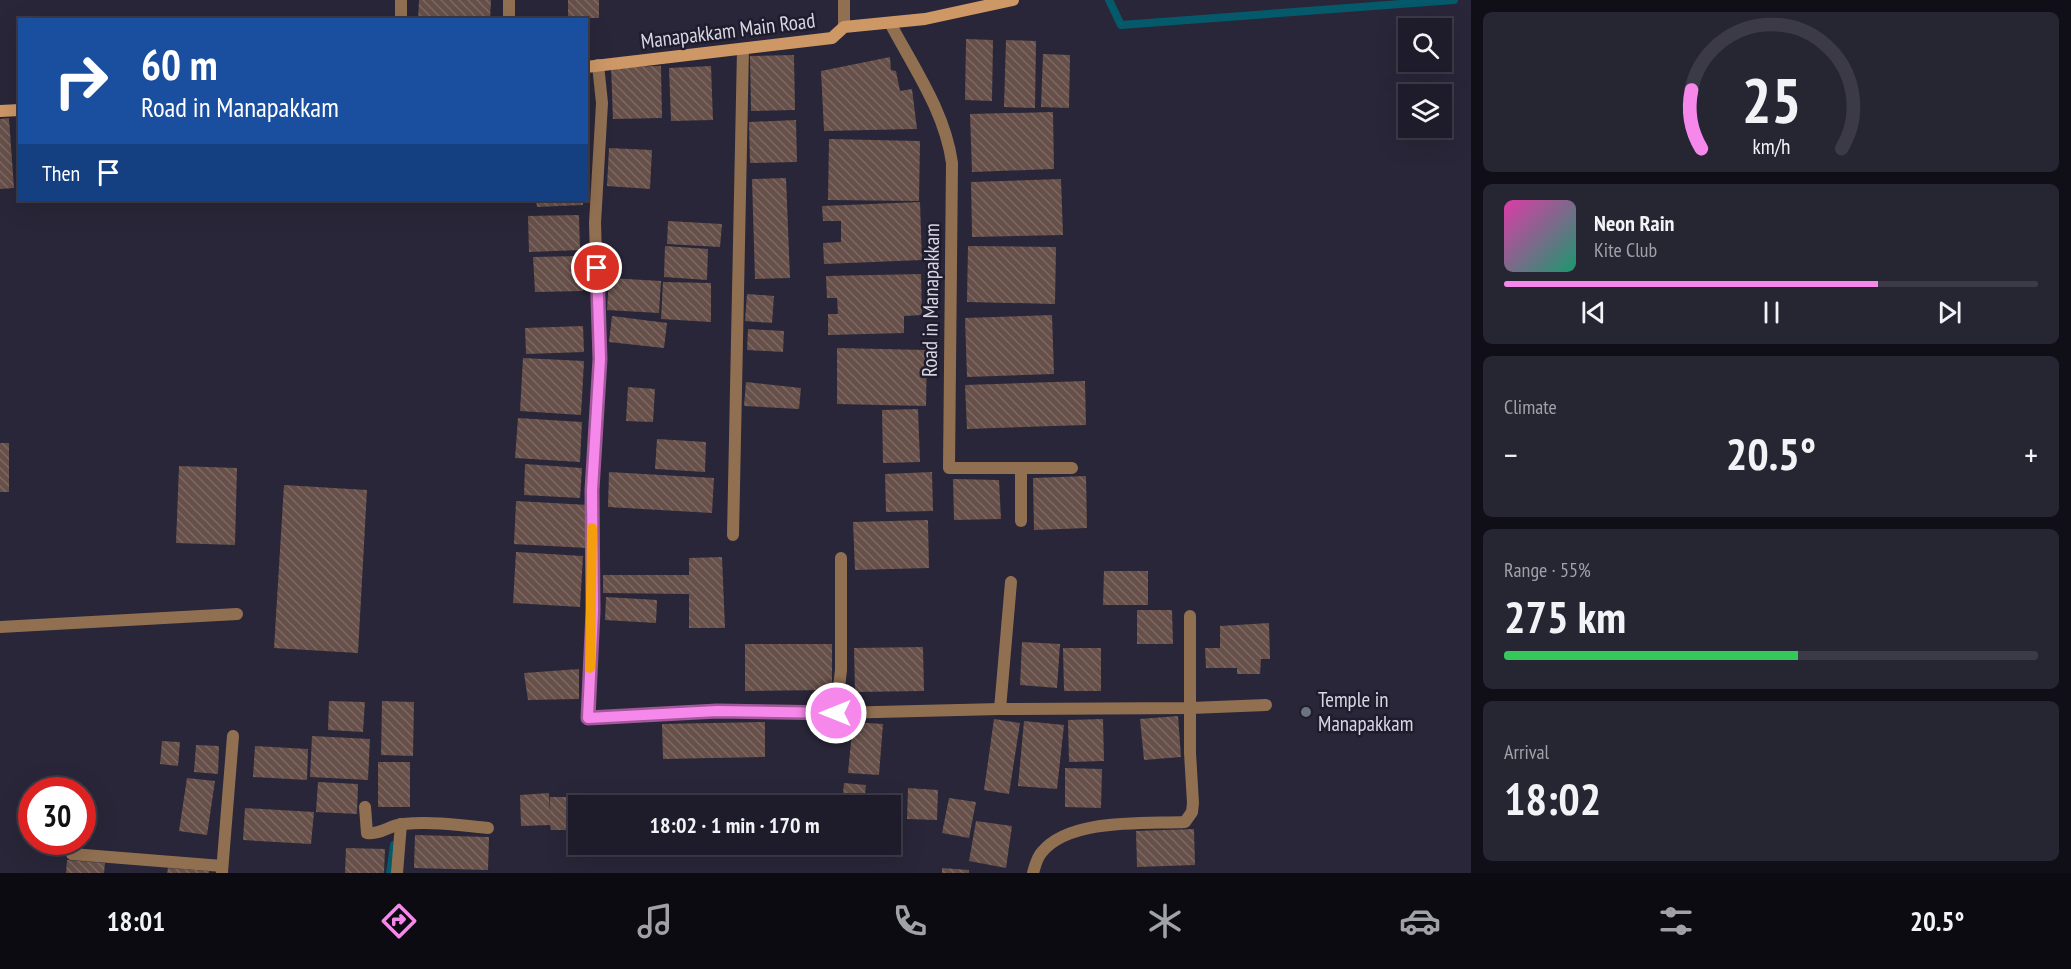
<!DOCTYPE html>
<html lang="en">
<head>
<meta charset="utf-8">
<style>
  :root { --surface:#1e1c2a; --page:#262532; --text:#f1f3f6; --muted:#a1a1a8; --line:#3c3a47; --accent:#f788eb }
  body { margin:0; font-family:"PT Sans Narrow",sans-serif; background:var(--page); color:var(--text); height:100vh; display:flex; flex-direction:column; font-size:22px; white-space:nowrap }
  * { box-sizing:border-box; margin:0 }
  p { font-size:20px; color:var(--muted) }
  .icon { flex:none; width:33px; height:33px; fill:none; stroke:currentColor; stroke-width:2; stroke-linecap:round; stroke-linejoin:round }
  .map { position:relative; flex:1; overflow:hidden }
  .details { display:flex; flex-direction:column; gap:12px; padding:12px; background:#100f17; width:600px }
  .details>* { flex:none }
  .top-card { position:absolute; left:18px; top:18px; width:570px; height:183px; border-radius:0px; box-shadow:0 6px 24px #0002,0 0 0 2px var(--line); background:#1a4fa0; color:#fff; overflow:hidden }
  .fabs { position:absolute; left:1398px; top:18px; display:grid; gap:12px }
  .fabs a { display:grid; place-items:center; width:54px; height:54px; border-radius:0px; background:var(--surface); box-shadow:0 6px 24px #0002,0 0 0 2px var(--line); font-size:30px }
  .speed { position:absolute; left:18px; top:777px; display:flex; gap:12px; font-size:30px; font-weight:700; text-align:center }
  .speed>* { display:grid; place-content:center; width:78px; height:78px; border-radius:50%; background:var(--surface); box-shadow:0 6px 24px #0002,0 0 0 2px var(--line); line-height:1 }
  .speed .limit { border:9px solid #d22; background:#fff; color:#111 }
  .pin { position:absolute; display:grid; place-items:center; width:51px; height:51px; color:#fff; margin:-26px; border:3px solid #fff; border-radius:50%; box-shadow:0 2px 6px #0007 }
  .me { position:absolute; width:66px; margin:-33px; rotate:270deg; stroke-linejoin:round; filter:drop-shadow(0 0 4px #0008) }
  .turn { display:flex; align-items:center; gap:21px; height:126px; padding:0 24px; font-size:27px }
  .turn .icon { width:78px; height:78px; stroke-width:2.5 }
  .turn b { display:block; font-size:42px; line-height:51px }
  .then { display:flex; align-items:center; height:57px; padding:0 24px; background:#0003; gap:12px; font-size:22px }
  .big { font-size:45px; font-weight:700; line-height:1.1 }
  .details .tile { flex:1; display:flex; flex-direction:column; justify-content:center; gap:9px; min-width:0; padding:0 21px; border-radius:9px; background:var(--page) }
  .details .dial { align-items:center; gap:0 }
  .dial svg { height:156px; overflow:visible; fill:none; stroke:var(--line); stroke-width:7; stroke-linecap:round; text-anchor:middle }
  .dial text { fill:var(--text); stroke:none }
  .song { display:flex; align-items:center; gap:18px }
  .cover { width:72px; height:72px; border-radius:9px; background:linear-gradient(135deg,hsl(320 70% 55%),hsl(160 70% 35%)) }
  .played { height:6px; border-radius:3px; background:linear-gradient(90deg,var(--accent) 70%,var(--line) 70%) }
  .keys { display:flex; justify-content:space-around; direction:ltr }
  .heat { display:flex; justify-content:space-between; align-items:center; font-size:33px; direction:ltr }
  .charge { height:9px; border-radius:4px; background:linear-gradient(90deg,#34c759 55%,var(--line) 0) }
  .trip { position:absolute; left:568px; top:795px; width:333px; height:60px; border-radius:0px; background:var(--surface); box-shadow:0 6px 24px #0002,0 0 0 2px var(--line); font-weight:700; line-height:60px; text-align:center }
  .tabs { display:flex; height:96px; justify-content:space-around; align-items:center; background:#0c0b11; color:var(--muted) }
  .tabs .icon { width:42px; height:42px }
  .tabs .active { color:var(--accent) }
  .tabs b { font-size:27px; color:var(--text) }
  main { display:flex; flex:1; min-height:0 }
  .map>svg:first-child { display:block }
</style>
</head>
<body>
<main>
<div class="map">
<svg width="1471" height="873" viewBox="0 0 1471 873">
  <defs>
    <pattern id="building-back-hatch" width="6" height="6" patternUnits="userSpaceOnUse" patternTransform="scale(1.5)"><rect width="6" height="6" fill="#675049"/><path d="M-1 5l2 2M0 0l6 6M5-1l2 2" fill="none" stroke="#7c6863"/></pattern>
  </defs>
  <rect width="100%" height="100%" fill="#282638"/>
  <g fill="none" stroke-linecap="round" stroke-linejoin="round">
    <g stroke="#045a6a" stroke-width="8">
      <polyline points="1109,0 1121,25 1454,0"/>
      <polyline points="390,873 394,845"/>
    </g>
  </g>
  <g fill="url(#building-back-hatch)">
    <polygon points="419,0 491,0 490,20 418,20"/>
    <rect x="568" y="0" width="31" height="18"/>
    <polygon points="966,39 993,40 992,101 965,100"/>
    <polygon points="1006,40 1036,41 1035,108 1004,107"/>
    <polygon points="1043,54 1070,55 1069,108 1041,107"/>
    <polygon points="794,55 795,110 751,111 750,56"/>
    <polygon points="890,57 891,70 896,71 900,91 912,89 917,129 824,131 821,71"/>
    <polygon points="661,66 662,118 613,119 611,67"/>
    <polygon points="711,66 713,120 671,121 669,68"/>
    <polygon points="1053,112 1054,169 972,172 970,114"/>
    <polygon points="9,118 14,188 0,189 0,119"/>
    <polygon points="796,120 797,162 750,163 749,122"/>
    <polygon points="829,139 920,141 919,201 828,200"/>
    <polygon points="609,148 652,150 650,189 607,186"/>
    <polygon points="786,178 790,278 755,279 752,179"/>
    <polygon points="1061,179 1063,235 972,237 971,182"/>
    <polygon points="536,200 583,200 583,205 537,207"/>
    <polygon points="920,202 922,260 824,264 823,243 841,242 841,221 823,221 822,206"/>
    <polygon points="579,215 580,250 529,252 528,216"/>
    <polygon points="668,221 722,224 720,247 667,244"/>
    <polygon points="665,246 708,249 707,280 664,277"/>
    <polygon points="968,246 1056,247 1055,304 967,302"/>
    <polygon points="582,256 583,291 535,292 533,257"/>
    <polygon points="921,274 922,315 904,316 904,333 828,335 828,314 838,314 837,298 827,298 826,276"/>
    <polygon points="609,278 661,281 659,313 607,310"/>
    <polygon points="663,282 711,283 711,322 661,319"/>
    <polygon points="747,294 774,296 772,323 745,321"/>
    <polygon points="1052,315 1054,374 967,377 965,318"/>
    <polygon points="612,316 667,323 664,348 609,342"/>
    <polygon points="583,326 584,352 526,354 525,328"/>
    <polygon points="748,329 784,331 783,352 747,350"/>
    <polygon points="837,348 927,350 926,406 837,404"/>
    <polygon points="523,358 584,361 581,415 520,411"/>
    <polygon points="1085,381 1086,425 967,429 965,385"/>
    <polygon points="746,382 801,388 799,409 744,406"/>
    <polygon points="628,387 655,389 653,422 626,421"/>
    <polygon points="918,409 920,462 883,463 882,410"/>
    <polygon points="518,418 582,422 580,462 515,458"/>
    <polygon points="657,439 706,442 705,472 655,469"/>
    <rect x="0" y="443" width="9" height="49"/>
    <polygon points="525,464 582,468 580,498 524,495"/>
    <polygon points="179,466 237,468 235,545 176,543"/>
    <polygon points="609,472 714,478 712,513 608,507"/>
    <polygon points="932,472 933,511 886,512 885,474"/>
    <polygon points="1086,476 1087,528 1034,530 1033,478"/>
    <polygon points="953,479 999,480 1001,519 954,520"/>
    <polygon points="284,485 367,490 358,653 274,648"/>
    <polygon points="516,501 589,505 587,548 514,544"/>
    <polygon points="928,520 929,568 855,570 853,522"/>
    <polygon points="516,552 583,556 580,607 513,603"/>
    <polygon points="722,557 725,628 689,628 689,594 603,593 603,575 689,575 689,558"/>
    <polygon points="1104,571 1148,571 1148,605 1103,605"/>
    <polygon points="606,597 657,600 656,623 605,620"/>
    <polygon points="1137,610 1172,610 1173,644 1137,644"/>
    <polygon points="1269,623 1270,659 1261,659 1260,674 1237,674 1237,668 1206,668 1205,648 1220,648 1220,626"/>
    <polygon points="1022,642 1060,644 1057,688 1020,685"/>
    <polygon points="745,644 832,644 832,690 745,691"/>
    <polygon points="923,647 924,691 855,692 854,648"/>
    <polygon points="1063,648 1101,648 1101,691 1064,691"/>
    <polygon points="579,669 579,699 528,700 524,673"/>
    <polygon points="329,701 365,702 363,732 328,730"/>
    <polygon points="382,701 414,702 413,756 381,755"/>
    <polygon points="1178,716 1181,757 1144,760 1140,719"/>
    <polygon points="994,719 1020,723 1009,794 984,790"/>
    <polygon points="1103,719 1104,761 1069,762 1068,720"/>
    <polygon points="1024,721 1064,725 1057,789 1018,786"/>
    <polygon points="765,722 765,757 663,759 662,724"/>
    <polygon points="853,722 883,724 879,775 848,773"/>
    <polygon points="312,736 370,739 368,780 310,777"/>
    <polygon points="162,741 180,742 178,766 160,764"/>
    <polygon points="196,745 219,746 218,774 194,772"/>
    <polygon points="255,746 308,749 307,780 253,777"/>
    <rect x="378" y="762" width="32" height="45"/>
    <polygon points="1065,768 1102,769 1101,808 1065,807"/>
    <polygon points="187,778 215,781 207,835 179,831"/>
    <polygon points="318,782 358,784 357,814 316,812"/>
    <polygon points="844,783 866,785 864,806 842,806"/>
    <polygon points="908,788 938,790 937,820 907,819"/>
    <polygon points="549,793 550,814 550,797 573,797 573,830 551,830 550,825 521,826 520,795"/>
    <polygon points="949,798 976,802 969,838 942,833"/>
    <polygon points="245,808 314,812 311,844 243,840"/>
    <polygon points="976,821 1012,826 1006,868 969,861"/>
    <polygon points="1194,829 1195,865 1137,867 1136,831"/>
    <polygon points="415,835 489,837 488,870 414,868"/>
    <polygon points="635,844 664,844 663,855 634,855"/>
    <polygon points="346,848 385,849 384,873 345,873"/>
    <polygon points="67,860 105,863 104,873 66,873"/>
    <polygon points="168,868 209,871 209,873 167,873"/>
    <polygon points="942,868 969,870 969,873 942,873"/>
  </g>
  <g fill="none" stroke-linecap="round" stroke-linejoin="round">
    <polyline stroke="#917052" stroke-width="12" points="0,627 237,614"/>
    <g stroke="#917052" stroke-width="12">
      <polyline points="401,0 401,20"/>
      <polyline points="844,0 844,27"/>
      <polyline points="509,20 509,0"/>
      <path d="M890,23c24,45 55,89 62,140l-3,305h123"/>
      <polyline points="598,65 602,103 595,223 599,359 593,490 593,611 588,718 717,711 836,713 1000,709"/>
      <polyline points="1021,521 1021,468"/>
      <polyline points="733,535 743,49"/>
      <polyline points="1011,582 1000,709 1191,708 1266,705"/>
      <polyline points="836,713 841,670 841,558"/>
      <path d="M365,807l2,26c13,2 23,-8 36,-9 28,-3 57,1 85,4"/>
      <polyline points="72,854 222,866"/>
      <polyline points="222,872 233,736"/>
      <polyline points="397,873 401,824"/>
      <path d="M1033,873c2,-7 4,-16 9,-21 28,-34 102,-28 143,-30l7,-10 1,-9 -3,-50v-137"/>
    </g>
    <g stroke="#cd9766" stroke-width="12">
      <polyline points="586,67 832,38 844,27 925,19 1013,0"/>
      <polyline points="0,111 20,110"/>
    </g>
  </g>
  <g fill="none" stroke-linecap="round" stroke-linejoin="round">
    <defs>
      <polyline id="route" points="597,268 600,359 592,490 593,611 588,718 717,711 836,713"/>
    </defs>
    <use href="#route" stroke="#a15899" stroke-width="15"/>
    <use href="#route" stroke="#f788eb" stroke-width="10"/>
    <polyline stroke="#f59e0b" stroke-width="10" points="590,668 592,528"/>
  </g>
  <circle fill="#6b7280" stroke="#1f1c2e" stroke-width="2" cx="1306" cy="712" r="6"/>
  <g text-anchor="middle" stroke-width="5" stroke-linejoin="round" paint-order="stroke">
    <g font-size="21" fill="#d8d6e3" stroke="#1f1c2e">
      <text transform="translate(728 31) rotate(-7)" y="7">Manapakkam Main Road</text>
      <text transform="translate(931 300) rotate(-89)" y="7">Road in Manapakkam</text>
    </g>
    <g font-size="21" fill="#d8d6e3" stroke="#1f1c2e" text-anchor="start">
      <text x="1318" y="707">Temple in<tspan x="1318" dy="24">Manapakkam</tspan></text>
    </g>
  </g>
</svg>
<div class="fabs">
<a><svg class="icon" aria-label="search" viewBox="0 0 24 24"><circle cx="10" cy="10" r="6"/><path d="M15 15l6 6"/></svg></a>
<a><svg class="icon" aria-label="layers" viewBox="0 0 24 24"><path d="M12 4l9 5-9 5-9-5zM3 14l9 5 9-5"/></svg></a>
</div>
<div class="speed"><div class="limit">30</div></div>
<div class="pin" style="left:597px;top:268px;background:#d93025"><svg class="icon" aria-label="arrive" viewBox="0 0 24 24"><path d="M6 21V4h12l-3 4 3 4H6"/></svg></div>
<svg class="me" style="left:836px;top:713px" viewBox="-20 -20 40 40"><circle r="17" fill="#f788eb" stroke="#fff" stroke-width="3"/><path d="M0-11L8 9 0 5-8 9z" fill="#fff"/></svg>
<div class="trip">18:02 · 1 min · 170 m</div>
<div class="top-card">
<div class="turn"><svg class="icon" aria-label="right" viewBox="0 0 24 24"><path d="M7 20v-9h11M14 6l5 5-5 5"/></svg><div><b>60 m</b>Road in Manapakkam</div></div>
<div class="then">Then<svg class="icon" aria-label="arrive" viewBox="0 0 24 24"><path d="M6 21V4h12l-3 4 3 4H6"/></svg></div>
</div>
</div>
<section class="details">
<div class="tile dial"><svg viewBox="0 0 100 80">
<path d="M14 69A42 42 0 1 1 86 69"/>
<path d="M14 69A42 42 0 0 1 9 39" stroke="#f788eb"/>
<text x="50" y="56" font-size="32" font-weight="700">25</text>
<text x="50" y="72" font-size="11">km/h</text>
</svg></div>
<div class="tile">
<div class="song"><i class="cover"></i><div><b>Neon Rain</b><p>Kite Club</p></div></div>
<div class="played"></div>
<div class="keys"><svg class="icon" aria-label="previous" viewBox="0 0 24 24"><path d="M18 5L8 12l10 7zM5 5v14"/></svg><svg class="icon" aria-label="pause" viewBox="0 0 24 24"><path d="M8 5v14M16 5v14"/></svg><svg class="icon" aria-label="next" viewBox="0 0 24 24"><path d="M6 5l10 7-10 7zM19 5v14"/></svg></div>
</div>
<div class="tile"><p>Climate</p>
<div class="heat"><a>−</a><b class="big">20.5°</b><a>+</a></div>
</div>
<div class="tile"><p>Range · 55%</p><b class="big">275 km</b><div class="charge"></div></div>
<div class="tile"><p>Arrival</p><b class="big">18:02</b></div>
</section>
</main>
<nav class="tabs">
<b>18:01</b>
<svg class="icon active" aria-label="directions" viewBox="0 0 24 24"><path d="M12 3l9 9-9 9-9-9zM9 14v-3h6M13 9l2 2-2 2"/></svg>
<svg class="icon" aria-label="music" viewBox="0 0 24 24"><path d="M9 18V5l10-2v13"/><circle cx="6" cy="18" r="3"/><circle cx="16" cy="16" r="3"/></svg>
<svg class="icon" aria-label="phone" viewBox="0 0 24 24"><path d="M5 4h4l2 5-3 2q2 4 5 5l2-3 5 2v4C11 20 4 13 5 4z"/></svg>
<svg class="icon" aria-label="climate" viewBox="0 0 24 24"><path d="M12 3v18M4 7l16 10M4 17L20 7"/></svg>
<svg class="icon" aria-label="car" viewBox="0 0 24 24"><path d="M5 17H2v-5l4-1 3-4h7l3 4 3 1v5h-3M9 17h6M6 11h13"/><circle cx="7" cy="17" r="2"/><circle cx="17" cy="17" r="2"/></svg>
<svg class="icon" aria-label="filters" viewBox="0 0 24 24"><path d="M4 7h16M4 17h16"/><circle cx="9" cy="7" r="2"/><circle cx="15" cy="17" r="2"/></svg>
<b>20.5°</b>
</nav>
</body>
</html>
